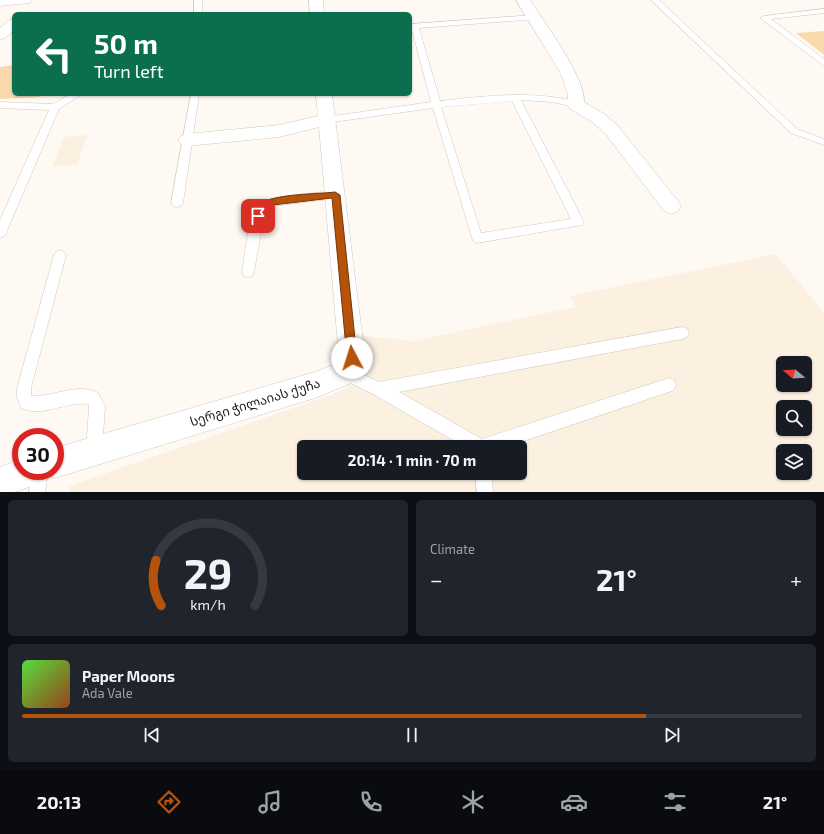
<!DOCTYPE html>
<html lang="en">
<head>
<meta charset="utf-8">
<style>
  :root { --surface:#171b24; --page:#20242c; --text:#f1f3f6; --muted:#9ea1a6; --line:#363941; --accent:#b45309 }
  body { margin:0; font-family:"Exo 2","Noto Sans Georgian",sans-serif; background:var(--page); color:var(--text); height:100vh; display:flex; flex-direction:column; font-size:15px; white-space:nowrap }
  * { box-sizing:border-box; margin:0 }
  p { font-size:13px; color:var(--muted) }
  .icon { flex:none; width:22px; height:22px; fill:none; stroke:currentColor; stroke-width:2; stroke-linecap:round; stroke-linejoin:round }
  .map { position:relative; height:492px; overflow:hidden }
  .details { display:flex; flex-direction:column; gap:8px; padding:8px; background:#0d0f14; flex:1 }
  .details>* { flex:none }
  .hud { position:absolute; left:12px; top:12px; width:400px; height:84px; border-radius:6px; box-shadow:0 1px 3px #0004; background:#0b6e4f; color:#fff; overflow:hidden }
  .needle { width:26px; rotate:288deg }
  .controls { position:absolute; left:776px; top:356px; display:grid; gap:8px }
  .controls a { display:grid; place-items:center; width:36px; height:36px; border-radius:6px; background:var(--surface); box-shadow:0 1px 3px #0004; font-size:20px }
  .speed { position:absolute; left:12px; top:428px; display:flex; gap:8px; font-size:20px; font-weight:700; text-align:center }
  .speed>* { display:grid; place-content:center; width:52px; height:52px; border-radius:50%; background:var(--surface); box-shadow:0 1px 3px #0004; line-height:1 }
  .speed .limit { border:6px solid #d22; background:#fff; color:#111 }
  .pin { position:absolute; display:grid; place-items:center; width:34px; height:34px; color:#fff; margin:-17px; border-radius:8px; box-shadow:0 2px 6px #0006 }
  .me { position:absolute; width:44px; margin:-22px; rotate:355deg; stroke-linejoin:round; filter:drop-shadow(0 0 3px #0008) }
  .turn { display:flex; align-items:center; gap:14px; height:84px; padding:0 16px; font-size:18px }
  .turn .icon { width:52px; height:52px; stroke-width:2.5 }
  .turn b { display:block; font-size:28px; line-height:34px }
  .big { font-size:30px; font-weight:700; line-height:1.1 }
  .details .card { flex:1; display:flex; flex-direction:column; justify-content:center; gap:6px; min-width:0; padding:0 14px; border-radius:6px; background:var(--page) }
  .details .dial { align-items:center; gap:0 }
  .dial svg { height:104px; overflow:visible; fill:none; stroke:var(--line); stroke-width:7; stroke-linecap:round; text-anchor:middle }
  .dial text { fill:var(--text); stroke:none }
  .song { display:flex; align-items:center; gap:12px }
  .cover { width:48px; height:48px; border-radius:6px; background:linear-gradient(135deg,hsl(110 70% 55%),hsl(20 70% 35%)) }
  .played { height:4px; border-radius:2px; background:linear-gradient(90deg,var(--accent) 80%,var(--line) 80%) }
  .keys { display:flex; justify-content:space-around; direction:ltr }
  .heat { display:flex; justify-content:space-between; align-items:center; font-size:22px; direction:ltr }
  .details .tiles { flex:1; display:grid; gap:8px; grid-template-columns:1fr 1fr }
  .card:last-child { grid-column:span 2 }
  .trip { position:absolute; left:297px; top:440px; width:230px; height:40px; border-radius:6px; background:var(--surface); box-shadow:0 1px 3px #0004; font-weight:700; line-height:40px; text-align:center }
  .menu { display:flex; height:64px; justify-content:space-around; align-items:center; background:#090b0e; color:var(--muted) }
  .menu .icon { width:28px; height:28px }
  .menu .selected { color:var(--accent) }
  .menu b { font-size:18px; color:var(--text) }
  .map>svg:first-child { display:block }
</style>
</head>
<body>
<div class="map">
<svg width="824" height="492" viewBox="0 0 824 492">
  <rect width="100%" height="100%" fill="#fef9f2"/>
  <g fill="#fcf0e1" fill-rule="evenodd">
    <polygon points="88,135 77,164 52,167 64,137"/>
    <path d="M776,254l48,59v179h-755v-6l262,-91 25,-12 9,-17 -3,-30 51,5 162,-34 -5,-11zM783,363h22v22h-22zM783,407h22v22h-22zM304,447h216v26h-216zM783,451h22v22h-22z"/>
  </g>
  <g fill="#fad9ac">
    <polygon points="824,31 824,55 796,33"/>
    <polygon points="14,65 14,94 40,94 40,97 0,99 0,67"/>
  </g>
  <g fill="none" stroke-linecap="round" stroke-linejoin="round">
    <defs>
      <g id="service">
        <rect x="194" y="0" width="8" height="14"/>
        <polygon points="651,0 659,0 797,129 824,139 824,145 791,133"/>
        <polygon points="824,9 824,13 771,19 824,59 824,66 760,18 764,16"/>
        <path d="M534,15h3v4l-118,9 21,73c46,-5 93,-11 138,1l2,2 -5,3 -23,-5 -31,-2 63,122 -2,3 -105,18 -4,-2 -40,-133 -107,15 -5,-3 5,-3 105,-15 -20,-76 1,-2zM512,101l59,118 -90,14 -40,-126z"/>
        <polygon points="71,94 82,94 59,109 6,233 4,236 0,238 0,220 49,110 0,108 0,102 53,104"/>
        <polygon points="191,94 199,94 183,203 181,206 177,207 173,206 171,203"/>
        <path d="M335,191l4,1 1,3 -1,3 -66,8 -6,4 -3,6 -10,56 -2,4 -4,1 -4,-1 -2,-4c3,-15 6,-55 15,-66 9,-11 62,-13 78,-15z"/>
        <path d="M60,250l4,2 2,3 -35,133v8c23,1 44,-13 66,-4l8,14 -3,45 -2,6 -6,2 -6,-2 -2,-6 3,-44 -1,-3c-23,-3 -45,14 -67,4l-4,-11v-9l37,-133 2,-3z"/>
        <polygon points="682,327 687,329 689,333 687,337 682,339 399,392 482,439 669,378 674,380 676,385 674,390 669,392 506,447 465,447 373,394 340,378 338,373 340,368 345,366 379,382"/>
        <polygon points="32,471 48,471 45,492 29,492"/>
        <polygon points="475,473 491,473 493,492 477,492"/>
      </g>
      <g id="minor">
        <polygon points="309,0 323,0 324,14 310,14"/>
        <path d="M516,0h14c14,22 56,78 54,102l20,12 13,11 61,76 3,5 -3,5 -7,3 -7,-3 -59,-78 -13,-11 -23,-14 -2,-4 1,-9 -7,-21z"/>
        <polygon points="316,94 332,94 365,358 354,382 315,398 55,478 45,474 42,482 15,492 0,492 0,467 21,459 21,471 55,471 55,448 315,372 336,364 339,357 319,127 279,137 187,146 181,144 178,140 181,136 187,134 279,125 318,116"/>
      </g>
      <g id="tertiary">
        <polygon points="0,0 32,0 30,3 0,6"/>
        <polygon points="14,19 14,30 5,38 0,39 0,28 9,20"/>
      </g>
    </defs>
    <use href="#service" stroke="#cec8bf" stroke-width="1"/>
    <use href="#minor" stroke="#cec8bf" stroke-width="1"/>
    <use href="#tertiary" stroke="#cec8bf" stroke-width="1"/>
    <use href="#service" fill="#fff" fill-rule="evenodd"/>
    <use href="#minor" fill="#fff" fill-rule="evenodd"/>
    <use href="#tertiary" fill="#fff" fill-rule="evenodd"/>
  </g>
  <path fill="#b45309" stroke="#753606" d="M335,192l5,3 17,163 -1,4 -4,2 -4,-2 -1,-4 -15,-160 -59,7 -9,6 -3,7 -3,1 -4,-3c1,-6 3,-10 8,-13 12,-9 57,-9 73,-11z"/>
  <g text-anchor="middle" stroke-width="3" stroke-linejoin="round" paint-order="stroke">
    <g font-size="13" fill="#201e1b" stroke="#fff">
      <text transform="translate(255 402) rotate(-17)" y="5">სერგი ჭილაიას ქუჩა</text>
    </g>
  </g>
</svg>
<div class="controls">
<a><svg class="needle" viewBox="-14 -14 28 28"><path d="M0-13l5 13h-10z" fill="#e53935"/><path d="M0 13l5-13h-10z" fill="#9ea1a6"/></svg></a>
<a><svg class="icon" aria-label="search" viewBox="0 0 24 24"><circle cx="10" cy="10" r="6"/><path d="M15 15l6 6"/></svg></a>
<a><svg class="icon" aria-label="layers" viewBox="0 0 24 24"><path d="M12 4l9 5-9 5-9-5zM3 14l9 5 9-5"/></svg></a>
</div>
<div class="speed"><div class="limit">30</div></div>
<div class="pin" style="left:258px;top:216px;background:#d93025"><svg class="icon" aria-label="arrive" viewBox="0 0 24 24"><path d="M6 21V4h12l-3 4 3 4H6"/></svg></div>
<svg class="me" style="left:352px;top:358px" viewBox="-20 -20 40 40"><circle r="19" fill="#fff"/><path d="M0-13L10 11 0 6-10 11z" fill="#b45309"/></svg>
<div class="trip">20:14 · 1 min · 70 m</div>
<div class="hud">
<div class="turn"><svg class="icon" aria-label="left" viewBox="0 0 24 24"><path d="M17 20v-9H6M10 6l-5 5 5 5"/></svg><div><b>50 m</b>Turn left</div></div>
</div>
</div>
<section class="details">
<div class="tiles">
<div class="card dial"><svg viewBox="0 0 100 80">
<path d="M14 69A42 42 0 1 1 86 69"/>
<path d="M14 69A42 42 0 0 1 10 34" stroke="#b45309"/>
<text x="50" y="56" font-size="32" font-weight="700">29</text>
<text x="50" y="72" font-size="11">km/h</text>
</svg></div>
<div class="card"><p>Climate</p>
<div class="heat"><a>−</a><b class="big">21°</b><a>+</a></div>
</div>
<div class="card">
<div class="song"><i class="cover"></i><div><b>Paper Moons</b><p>Ada Vale</p></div></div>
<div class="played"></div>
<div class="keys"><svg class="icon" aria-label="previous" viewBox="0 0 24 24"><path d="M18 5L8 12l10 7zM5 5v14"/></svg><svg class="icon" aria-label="pause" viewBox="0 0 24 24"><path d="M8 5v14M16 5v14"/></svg><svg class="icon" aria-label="next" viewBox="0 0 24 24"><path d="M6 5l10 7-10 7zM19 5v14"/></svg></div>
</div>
</div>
</section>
<nav class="menu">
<b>20:13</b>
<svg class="icon selected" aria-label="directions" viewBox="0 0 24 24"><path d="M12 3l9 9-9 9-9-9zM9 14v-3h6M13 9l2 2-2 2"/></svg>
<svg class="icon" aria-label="music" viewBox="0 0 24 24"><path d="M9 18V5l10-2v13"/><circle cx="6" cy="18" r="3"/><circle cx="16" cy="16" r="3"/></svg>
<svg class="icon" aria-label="phone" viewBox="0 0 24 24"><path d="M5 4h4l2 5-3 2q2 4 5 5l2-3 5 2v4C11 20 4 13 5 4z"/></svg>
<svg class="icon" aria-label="climate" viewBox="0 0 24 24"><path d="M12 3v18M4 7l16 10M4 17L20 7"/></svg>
<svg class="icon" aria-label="car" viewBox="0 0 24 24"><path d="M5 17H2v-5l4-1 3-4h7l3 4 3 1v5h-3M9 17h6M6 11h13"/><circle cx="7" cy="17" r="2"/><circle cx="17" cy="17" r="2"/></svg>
<svg class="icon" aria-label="filters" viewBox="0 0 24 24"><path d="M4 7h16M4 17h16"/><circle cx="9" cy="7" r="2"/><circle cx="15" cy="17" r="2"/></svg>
<b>21°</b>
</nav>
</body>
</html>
